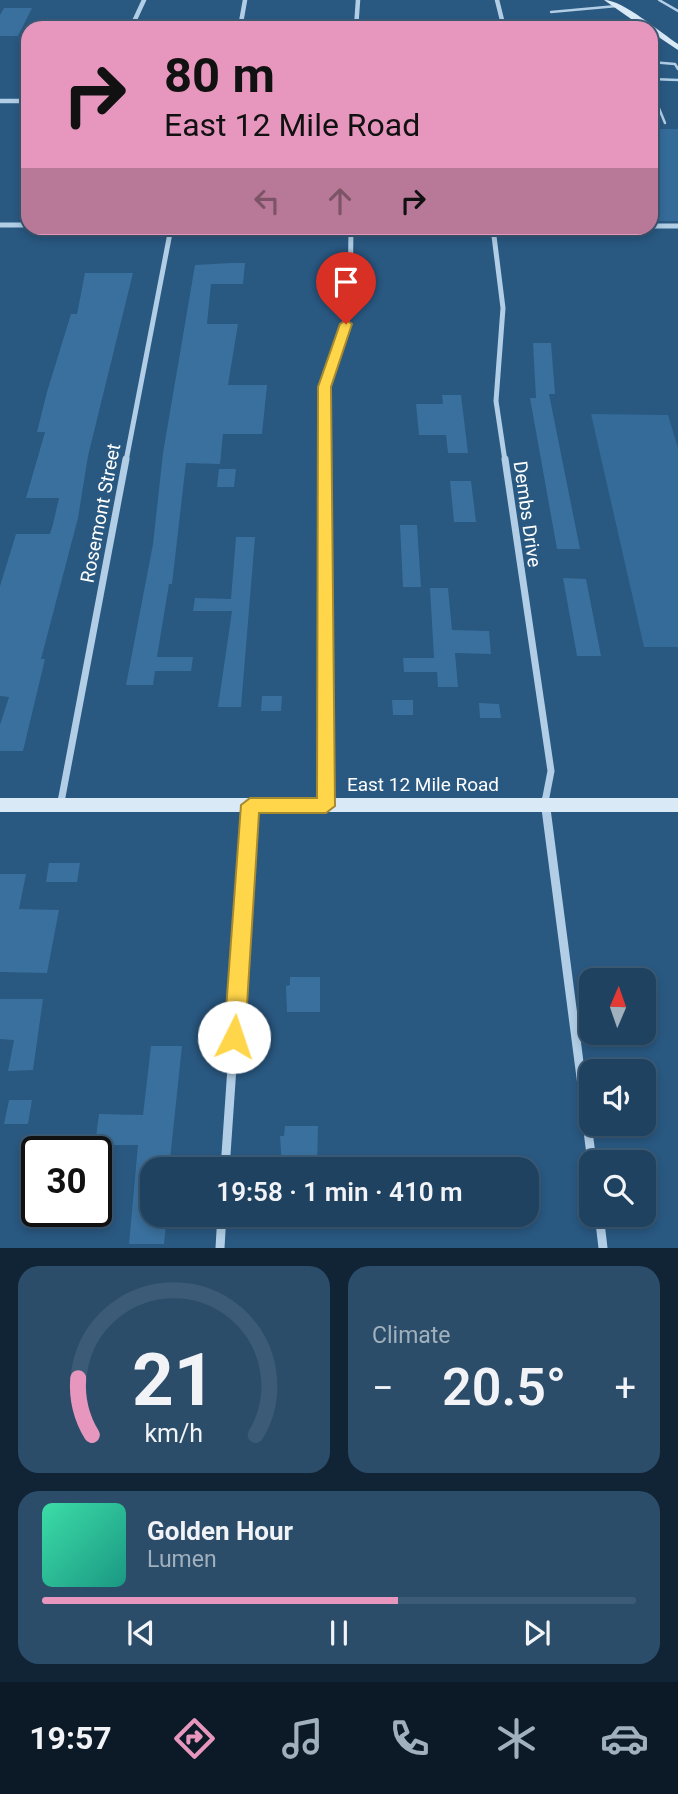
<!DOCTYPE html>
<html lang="en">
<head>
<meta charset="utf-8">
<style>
  :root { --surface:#1f4261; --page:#2c4d6a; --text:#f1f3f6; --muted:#a1b0bd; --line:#3c5b76; --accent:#e797bd }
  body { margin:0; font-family:Roboto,sans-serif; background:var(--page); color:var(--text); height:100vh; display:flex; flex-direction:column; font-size:26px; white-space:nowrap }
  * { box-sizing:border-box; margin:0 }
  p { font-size:23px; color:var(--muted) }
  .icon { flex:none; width:38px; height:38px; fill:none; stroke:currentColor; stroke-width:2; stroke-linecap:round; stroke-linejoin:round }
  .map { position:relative; height:1248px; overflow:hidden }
  .drawer { display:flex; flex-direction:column; gap:18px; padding:18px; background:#112435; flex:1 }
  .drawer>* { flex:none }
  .banner { position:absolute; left:21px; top:21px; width:637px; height:214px; border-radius:21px; box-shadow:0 4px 10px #0003,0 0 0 2px var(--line); background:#e797bd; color:#111; overflow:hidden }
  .needle { width:46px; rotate:2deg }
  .fabs { position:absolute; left:579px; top:968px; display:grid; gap:14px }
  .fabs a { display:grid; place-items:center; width:77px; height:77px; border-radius:14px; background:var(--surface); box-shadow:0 4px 10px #0003,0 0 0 2px var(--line); font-size:35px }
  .speed { position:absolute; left:21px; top:1136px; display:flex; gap:14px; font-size:35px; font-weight:700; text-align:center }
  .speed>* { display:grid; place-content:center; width:91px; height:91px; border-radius:50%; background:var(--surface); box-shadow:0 4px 10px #0003,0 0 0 2px var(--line); line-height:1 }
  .speed .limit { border:4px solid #111; border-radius:10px; background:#fff; color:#111 }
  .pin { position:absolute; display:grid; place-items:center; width:60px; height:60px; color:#fff; margin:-72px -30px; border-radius:50% 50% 50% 0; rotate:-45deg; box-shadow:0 0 7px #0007 }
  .pin .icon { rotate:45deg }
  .me { position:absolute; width:77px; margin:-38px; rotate:4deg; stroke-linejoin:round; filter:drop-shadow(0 0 5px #0008) }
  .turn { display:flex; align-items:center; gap:24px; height:147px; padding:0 28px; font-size:32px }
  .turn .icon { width:91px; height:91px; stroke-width:2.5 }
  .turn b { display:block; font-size:49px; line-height:60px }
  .lanes { display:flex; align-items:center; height:66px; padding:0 28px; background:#0003; justify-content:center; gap:35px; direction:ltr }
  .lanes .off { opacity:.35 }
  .big { font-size:52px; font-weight:600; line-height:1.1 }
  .drawer .card { flex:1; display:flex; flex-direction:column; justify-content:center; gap:10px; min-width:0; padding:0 24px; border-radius:21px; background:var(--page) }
  .drawer .dial { align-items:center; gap:0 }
  .dial svg { height:182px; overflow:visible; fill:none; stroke:var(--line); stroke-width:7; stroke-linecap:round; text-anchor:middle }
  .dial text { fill:var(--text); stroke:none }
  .song { display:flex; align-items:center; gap:21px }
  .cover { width:84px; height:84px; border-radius:10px; background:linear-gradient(135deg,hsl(160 70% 55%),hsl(170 70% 35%)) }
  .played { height:7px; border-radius:4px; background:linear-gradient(90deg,var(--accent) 60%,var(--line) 60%) }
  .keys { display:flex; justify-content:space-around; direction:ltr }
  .heat { display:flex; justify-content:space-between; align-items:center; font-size:38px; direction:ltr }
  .drawer .tiles { flex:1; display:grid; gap:18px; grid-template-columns:1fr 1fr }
  .card:last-child { grid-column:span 2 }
  .trip { position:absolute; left:140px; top:1157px; width:399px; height:70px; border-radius:21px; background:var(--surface); box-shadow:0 4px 10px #0003,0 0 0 2px var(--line); font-weight:600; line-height:70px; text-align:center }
  .tabs { display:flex; height:112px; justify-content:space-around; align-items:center; background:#0c1a27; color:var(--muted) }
  .tabs .icon { width:49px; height:49px }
  .tabs .current { color:var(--accent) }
  .tabs b { font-size:32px; color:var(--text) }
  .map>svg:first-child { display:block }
</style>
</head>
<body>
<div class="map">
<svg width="678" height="1248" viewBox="0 0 678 1248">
  <rect width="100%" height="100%" fill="#295881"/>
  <g fill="#346b98">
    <rect x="651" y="129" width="27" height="92"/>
    <polygon points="591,414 668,415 678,448 678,647 644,647"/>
  </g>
  <g fill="#3a709d">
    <polygon points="4,8 32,8 18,36 0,36 0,15"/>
    <polygon points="231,263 245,263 243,284 211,284 207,324 238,324 228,385 267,385 262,434 223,434 220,464 186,463 172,584 169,584 157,657 193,657 191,671 155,671 153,685 126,685 153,544 163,453 195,265"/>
    <polygon points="85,273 133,273 88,456 78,518 41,659 45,659 23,751 0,751 0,725 9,697 0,696 0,586 16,534 50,534 53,524 59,498 26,498 45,432 37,432 47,392 71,314 77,314"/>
    <polygon points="533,343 551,343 555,394 549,394 580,549 557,549 530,398 536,398"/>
    <polygon points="442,395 461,395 468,453 448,453 446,435 419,435 416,404 443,404"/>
    <polygon points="219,469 236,469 234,487 217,487"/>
    <polygon points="450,481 471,481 476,522 454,522"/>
    <polygon points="400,525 417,525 421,587 403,587"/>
    <polygon points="236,537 255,537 241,707 218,707 232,611 193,611 195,598 231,599"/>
    <polygon points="563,578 586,579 601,656 577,656"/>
    <polygon points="430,588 448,588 452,630 489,631 491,654 455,653 458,687 438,687 437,672 404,672 403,658 434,658"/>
    <polygon points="262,696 282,696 281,711 261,711"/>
    <polygon points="392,700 413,700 413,715 393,715"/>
    <polygon points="479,703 499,704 501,718 480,718"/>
    <polygon points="49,863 80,863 77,882 46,882"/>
    <polygon points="0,874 26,874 19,909 59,910 47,973 0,972"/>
    <polygon points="290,977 320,977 320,1012 287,1012 286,986 290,985"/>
    <polygon points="0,999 43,999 33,1070 8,1071 14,1040 0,1039"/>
    <polygon points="151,1046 182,1046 169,1169 152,1169 152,1214 167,1214 164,1244 129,1244 138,1145 95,1145 99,1114 143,1115"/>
    <polygon points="9,1100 32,1100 28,1124 4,1124"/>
    <polygon points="285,1126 318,1126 317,1167 282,1168 280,1136 284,1136"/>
  </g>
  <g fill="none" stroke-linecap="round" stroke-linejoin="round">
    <g stroke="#b1cee6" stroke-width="2.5">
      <polyline points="659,0 678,11"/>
      <polyline points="551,12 617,6"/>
      <polyline points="651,62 675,64 678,69"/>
      <polyline points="651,79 678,80"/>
      <polyline points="651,89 665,123"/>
    </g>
    <g stroke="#b1cee6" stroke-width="4.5">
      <polyline points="497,0 504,28"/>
      <polyline points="131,28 144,0"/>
      <polyline points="240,28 245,0"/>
      <polyline points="356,28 358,0"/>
      <polyline points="0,101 28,101"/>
    </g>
    <g stroke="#b1cee6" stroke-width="5">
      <polyline points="0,225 28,225"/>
      <polyline points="651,226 678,226"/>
      <polyline points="493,228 503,308 496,401 505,461"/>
      <polyline points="126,461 171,228"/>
      <polyline points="325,461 325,388 350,306 351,228"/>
    </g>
    <g stroke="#b1cee6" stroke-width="7">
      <polyline points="325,459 326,802"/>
      <polyline points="505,459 551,771 545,802"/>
      <polyline points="61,802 126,459"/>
    </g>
    <g stroke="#b1cee6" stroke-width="9">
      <polyline points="326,801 326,805"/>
      <polyline points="545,801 592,1162"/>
      <polyline points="60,805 61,801"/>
      <polyline points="225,1169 250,805"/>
      <polyline points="599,1214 603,1248"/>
      <polyline points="220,1248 222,1214"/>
    </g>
    <g fill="#dae9f6" fill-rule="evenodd">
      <path d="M604,0c19,0 57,33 74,44v6l-27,-18v-4h-7z"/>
      <rect x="0" y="798" width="678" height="14"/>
    </g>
  </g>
  <polygon fill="#ffd54a" stroke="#a68a30" stroke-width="2" points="346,320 352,324 331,387 335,806 326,813 259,813 245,1037 242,1044 234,1047 227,1044 224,1037 241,805 250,798 317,798 318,387 340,324"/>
  <g text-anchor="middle" stroke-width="7" stroke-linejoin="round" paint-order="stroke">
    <g font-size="19" fill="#fff" stroke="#295881">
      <text transform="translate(100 513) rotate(-79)" y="7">Rosemont Street</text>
      <text transform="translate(528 514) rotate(82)" y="7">Dembs Drive</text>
      <text x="423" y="791">East 12 Mile Road</text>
    </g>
  </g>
</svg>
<div class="fabs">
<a><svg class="needle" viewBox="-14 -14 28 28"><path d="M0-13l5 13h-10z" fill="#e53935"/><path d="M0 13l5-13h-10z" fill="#a1b0bd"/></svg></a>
<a><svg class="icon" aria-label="sound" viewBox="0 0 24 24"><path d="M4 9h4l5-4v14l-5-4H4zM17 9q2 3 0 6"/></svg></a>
<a><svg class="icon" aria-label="search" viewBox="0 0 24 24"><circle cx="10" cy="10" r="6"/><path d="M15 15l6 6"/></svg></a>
</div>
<div class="speed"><div class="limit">30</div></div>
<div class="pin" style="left:346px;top:324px;background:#d93025"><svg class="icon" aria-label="arrive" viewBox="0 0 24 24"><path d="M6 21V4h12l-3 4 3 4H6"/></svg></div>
<svg class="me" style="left:234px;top:1037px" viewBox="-20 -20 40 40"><circle r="19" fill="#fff"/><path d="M0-13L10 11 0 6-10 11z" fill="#ffd54a"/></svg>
<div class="trip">19:58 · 1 min · 410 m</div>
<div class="banner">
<div class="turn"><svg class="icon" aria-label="right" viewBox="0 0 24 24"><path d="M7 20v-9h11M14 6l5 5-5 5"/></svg><div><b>80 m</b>East 12 Mile Road</div></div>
<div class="lanes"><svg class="icon off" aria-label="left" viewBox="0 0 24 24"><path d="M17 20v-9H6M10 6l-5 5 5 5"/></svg><svg class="icon off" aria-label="ahead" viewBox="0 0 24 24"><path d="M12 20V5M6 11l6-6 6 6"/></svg><svg class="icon" aria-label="right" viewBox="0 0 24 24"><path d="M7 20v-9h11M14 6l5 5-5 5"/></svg></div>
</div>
</div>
<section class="drawer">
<div class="tiles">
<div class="card dial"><svg viewBox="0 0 100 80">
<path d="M14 69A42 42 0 1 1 86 69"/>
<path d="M14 69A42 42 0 0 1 8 44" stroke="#e797bd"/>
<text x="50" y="56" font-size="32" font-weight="700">21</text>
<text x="50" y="72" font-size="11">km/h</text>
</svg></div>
<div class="card"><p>Climate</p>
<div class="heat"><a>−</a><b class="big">20.5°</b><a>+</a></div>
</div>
<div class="card">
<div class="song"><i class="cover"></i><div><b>Golden Hour</b><p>Lumen</p></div></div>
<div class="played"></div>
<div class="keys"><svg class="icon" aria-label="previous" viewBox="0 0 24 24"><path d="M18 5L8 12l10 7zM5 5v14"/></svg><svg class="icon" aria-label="pause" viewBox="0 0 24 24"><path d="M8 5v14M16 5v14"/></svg><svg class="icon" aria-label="next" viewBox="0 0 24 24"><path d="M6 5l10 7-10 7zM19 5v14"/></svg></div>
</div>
</div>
</section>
<nav class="tabs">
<b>19:57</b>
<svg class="icon current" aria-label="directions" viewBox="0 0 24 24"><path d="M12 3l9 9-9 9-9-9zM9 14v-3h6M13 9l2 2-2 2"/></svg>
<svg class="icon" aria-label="music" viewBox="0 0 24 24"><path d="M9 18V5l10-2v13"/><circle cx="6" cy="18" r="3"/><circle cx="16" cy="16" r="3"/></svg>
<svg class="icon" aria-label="phone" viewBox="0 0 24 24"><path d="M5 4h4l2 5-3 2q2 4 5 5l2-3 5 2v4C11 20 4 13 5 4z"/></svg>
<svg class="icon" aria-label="climate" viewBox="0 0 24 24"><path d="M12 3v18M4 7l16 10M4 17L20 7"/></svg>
<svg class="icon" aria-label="car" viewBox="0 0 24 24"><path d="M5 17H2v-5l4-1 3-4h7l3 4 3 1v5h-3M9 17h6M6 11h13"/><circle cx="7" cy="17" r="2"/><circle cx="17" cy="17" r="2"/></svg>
</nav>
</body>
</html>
